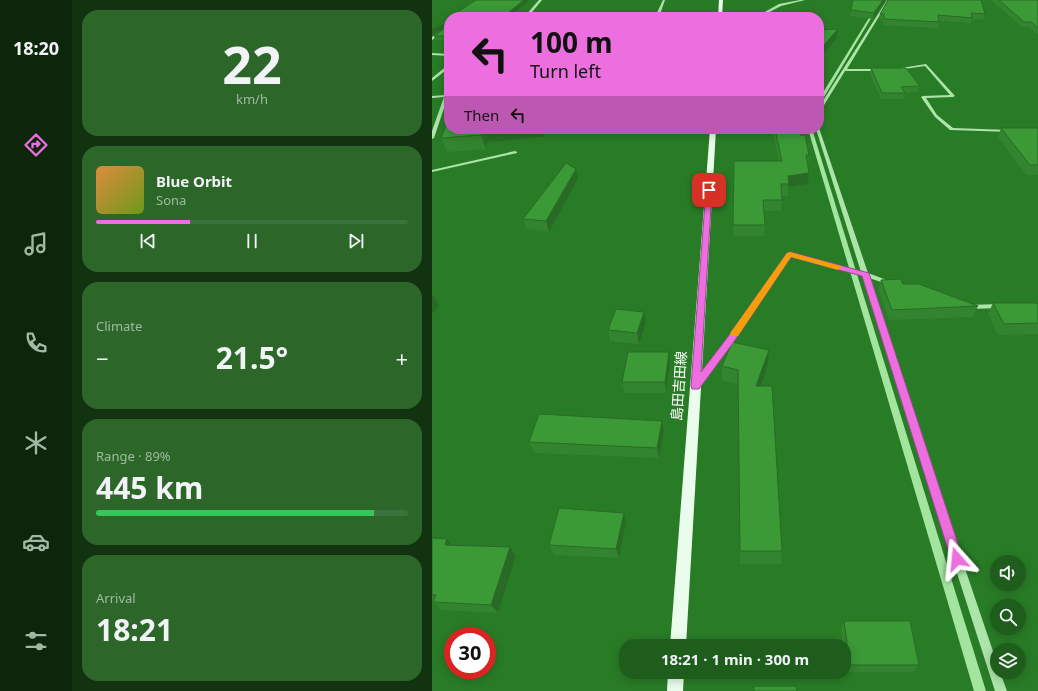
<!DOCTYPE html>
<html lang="en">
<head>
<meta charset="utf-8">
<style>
  :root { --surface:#1f5d1c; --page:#2c6629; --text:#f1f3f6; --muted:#a1baa3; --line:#3c723b; --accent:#ed6fdf }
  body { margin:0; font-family:"Noto Sans","Noto Sans JP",sans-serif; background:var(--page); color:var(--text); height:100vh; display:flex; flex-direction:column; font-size:15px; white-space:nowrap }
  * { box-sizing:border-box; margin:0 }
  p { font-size:13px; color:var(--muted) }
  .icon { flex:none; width:22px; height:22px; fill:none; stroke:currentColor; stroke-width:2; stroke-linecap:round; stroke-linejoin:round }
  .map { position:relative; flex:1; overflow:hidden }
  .panel { display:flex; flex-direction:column; gap:10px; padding:10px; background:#11330f; width:360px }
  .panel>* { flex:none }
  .hud { position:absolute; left:12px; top:12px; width:380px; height:122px; border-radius:16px; box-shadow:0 2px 10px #0003; background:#ed6fdf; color:#111; overflow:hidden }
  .fabs { position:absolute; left:558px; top:555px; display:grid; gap:8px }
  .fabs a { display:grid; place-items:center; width:36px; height:36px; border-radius:50%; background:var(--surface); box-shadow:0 2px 10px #0003; font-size:20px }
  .speed { position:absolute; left:12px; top:627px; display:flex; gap:8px; font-size:20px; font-weight:700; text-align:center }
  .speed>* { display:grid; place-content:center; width:52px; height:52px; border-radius:50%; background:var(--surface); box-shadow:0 2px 10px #0003; line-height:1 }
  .speed .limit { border:6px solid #d22; background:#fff; color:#111 }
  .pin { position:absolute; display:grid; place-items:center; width:34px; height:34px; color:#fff; margin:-17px; border-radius:8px; box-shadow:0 2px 6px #0006 }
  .me { position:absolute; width:44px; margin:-22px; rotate:342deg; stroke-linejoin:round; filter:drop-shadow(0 0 3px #0008) }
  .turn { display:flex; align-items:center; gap:14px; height:84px; padding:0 20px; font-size:18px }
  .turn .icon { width:52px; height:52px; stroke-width:2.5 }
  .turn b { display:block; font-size:28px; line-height:34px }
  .then { display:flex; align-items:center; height:38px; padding:0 20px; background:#0003; gap:8px; font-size:15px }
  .big { font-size:30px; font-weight:700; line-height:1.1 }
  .panel .widget { flex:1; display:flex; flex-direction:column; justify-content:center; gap:6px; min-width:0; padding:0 14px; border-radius:16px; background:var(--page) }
  .panel .dial { align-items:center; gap:0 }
  .dial b { font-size:52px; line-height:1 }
  .song { display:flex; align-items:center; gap:12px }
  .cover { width:48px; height:48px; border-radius:6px; background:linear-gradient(135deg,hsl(30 70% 55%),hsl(80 70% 35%)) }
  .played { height:4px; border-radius:2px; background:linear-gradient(90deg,var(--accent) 30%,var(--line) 30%) }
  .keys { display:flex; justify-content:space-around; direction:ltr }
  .heat { display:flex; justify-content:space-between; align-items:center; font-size:22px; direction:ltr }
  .charge { height:6px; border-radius:3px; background:linear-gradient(90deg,#34c759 89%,var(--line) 0) }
  .trip { position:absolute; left:187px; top:639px; width:232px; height:40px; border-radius:16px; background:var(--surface); box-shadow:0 2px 10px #0003; font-weight:700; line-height:40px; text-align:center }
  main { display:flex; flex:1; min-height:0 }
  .tabs { display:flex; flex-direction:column; width:72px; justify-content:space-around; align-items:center; background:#0c250b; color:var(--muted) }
  .tabs .icon { width:28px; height:28px }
  .tabs .selected { color:var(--accent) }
  .tabs b { font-size:18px; color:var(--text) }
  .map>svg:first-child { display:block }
</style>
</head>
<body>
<main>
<nav class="tabs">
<b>18:20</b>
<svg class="icon selected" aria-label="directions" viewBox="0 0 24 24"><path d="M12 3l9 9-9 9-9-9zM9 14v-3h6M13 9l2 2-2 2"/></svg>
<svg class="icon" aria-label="music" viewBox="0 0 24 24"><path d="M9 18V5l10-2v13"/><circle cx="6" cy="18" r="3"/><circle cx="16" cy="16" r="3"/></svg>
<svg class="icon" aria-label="phone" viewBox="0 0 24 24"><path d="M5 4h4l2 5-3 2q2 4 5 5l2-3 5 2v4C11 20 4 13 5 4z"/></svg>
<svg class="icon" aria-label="climate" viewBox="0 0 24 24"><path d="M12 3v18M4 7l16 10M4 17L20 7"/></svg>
<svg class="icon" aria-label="car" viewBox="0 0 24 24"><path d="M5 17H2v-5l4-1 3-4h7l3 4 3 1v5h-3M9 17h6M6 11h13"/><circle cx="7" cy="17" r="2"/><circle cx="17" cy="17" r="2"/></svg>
<svg class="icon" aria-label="filters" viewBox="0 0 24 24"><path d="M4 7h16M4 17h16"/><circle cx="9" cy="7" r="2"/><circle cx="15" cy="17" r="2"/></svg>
</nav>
<section class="panel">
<div class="widget dial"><b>22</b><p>km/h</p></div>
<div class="widget">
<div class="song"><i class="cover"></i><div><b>Blue Orbit</b><p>Sona</p></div></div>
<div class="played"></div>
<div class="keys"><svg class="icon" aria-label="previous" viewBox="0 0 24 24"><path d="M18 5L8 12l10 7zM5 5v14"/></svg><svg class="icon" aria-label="pause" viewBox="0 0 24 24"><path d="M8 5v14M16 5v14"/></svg><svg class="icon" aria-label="next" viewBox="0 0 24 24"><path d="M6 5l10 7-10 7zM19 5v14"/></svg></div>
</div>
<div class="widget"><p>Climate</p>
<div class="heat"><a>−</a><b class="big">21.5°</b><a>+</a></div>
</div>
<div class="widget"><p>Range · 89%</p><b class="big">445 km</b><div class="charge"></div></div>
<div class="widget"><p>Arrival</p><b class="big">18:21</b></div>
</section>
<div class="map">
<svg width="606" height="691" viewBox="0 0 606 691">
  <rect width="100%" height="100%" fill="#297c26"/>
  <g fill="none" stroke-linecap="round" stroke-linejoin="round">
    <g fill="#a3e59f" fill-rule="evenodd">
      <polygon points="448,0 450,0 389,102 387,103 387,99"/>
      <polygon points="376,129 380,129 554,691 542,691"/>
    </g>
    <g fill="#ade4aa" fill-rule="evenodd">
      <polygon points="107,0 110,0 96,17 92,17"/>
      <polygon points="231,0 233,0 227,17 223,17"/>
      <polygon points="368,0 373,0 349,6 328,17 324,17 347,4"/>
      <polygon points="455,0 457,0 415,69 448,69 450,70 448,71 413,71 389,110 387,111 387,107"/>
      <polygon points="17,26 17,28 0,40 0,37"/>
      <polygon points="0,53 17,54 17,56 0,55"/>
      <polygon points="494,64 523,96 521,97 494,98 505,115 521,128 577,130 579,130 579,132 518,130 503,117 489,97 491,96 518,95 493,66 465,70 463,69"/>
      <polygon points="16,65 17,65 17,68 0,81 0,78"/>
      <polygon points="14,95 16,96 2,138 0,139 0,131 12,97 0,98 0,96"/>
      <polygon points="387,128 436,273 460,282 461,283 458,285 437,278 500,471 565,663 565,672 568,672 575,691 563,691 492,471 430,276 358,256 300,343 267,387 261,387 260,385 296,339 355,253 359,253 429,272 384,129 387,129"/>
      <polygon points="83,151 85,152 85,153 0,172 0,170"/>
      <polygon points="568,304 570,304 571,306 570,308 536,309 533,307 536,305"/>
    </g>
    <g fill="#eafceb" fill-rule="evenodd">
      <polygon points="287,0 291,0 290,17 286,17"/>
      <polygon points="278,129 284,129 254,646 238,646"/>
      <polygon points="236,672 252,672 251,691 235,691"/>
    </g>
  </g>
  <g fill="#33842e">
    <polygon points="453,0 441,19 418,16 419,10"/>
    <polygon points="456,0 553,14 551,20 540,19 539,23 507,21 506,28 451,25 451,20 447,19 448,14"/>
    <polygon points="559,0 606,0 606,34 603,33 597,27 590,27"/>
    <polygon points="17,18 17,40 3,40 2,36 16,25 0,35 0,29"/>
    <polygon points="439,68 488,86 486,92 473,93 471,99 449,99 438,74"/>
    <polygon points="17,118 112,137 55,142 54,149 15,152 9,138"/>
    <polygon points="569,128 606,128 606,175 594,175 566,137"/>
    <polygon points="319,129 368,129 368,135 377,155 376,166 376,184 356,187 356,196 350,196 349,211 332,211 333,225 332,236 301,236 302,161 347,161 340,129 319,130"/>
    <polygon points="146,179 117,232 95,229 91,219"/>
    <polygon points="449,280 471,284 546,306 541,317 457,320 446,290"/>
    <polygon points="561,303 606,304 606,334 566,335 556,314"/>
    <polygon points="212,312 214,323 207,344 178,341 176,330"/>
    <polygon points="237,352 238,363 234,393 193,393 190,382"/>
    <polygon points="336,365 329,386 350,551 349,564 308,564 306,384 290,381 290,366"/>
    <polygon points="230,421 232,431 227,458 102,453 97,442"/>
    <polygon points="194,523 187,558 122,555 117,545"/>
    <polygon points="0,538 15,539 21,545 78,547 84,556 66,613 10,610 2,603 0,603"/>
    <polygon points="412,621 487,665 481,672 415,672 412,652 412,646 411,646 409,629"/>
  </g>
  <g fill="#296b26">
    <polygon points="92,0 96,0 97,1 77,17 71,17"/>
    <polygon points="451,0 453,0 441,19 442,13"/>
    <polygon points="16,21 17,25 0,35 0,30"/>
    <polygon points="406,29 405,38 387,59 387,51"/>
    <polygon points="50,129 113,129 112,137 55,142 54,149 49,135"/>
    <polygon points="144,169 146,179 117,232 114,221"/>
    <polygon points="377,173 376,184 356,187 356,176"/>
    <polygon points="1,295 7,306 0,314 0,297"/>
    <polygon points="212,312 214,323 207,344 205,333"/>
    <polygon points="337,350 336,365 324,401 324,386"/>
    <polygon points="237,352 238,363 234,393 233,382"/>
    <polygon points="230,421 232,431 227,458 225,448"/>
    <polygon points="192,513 194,523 187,558 184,549"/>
    <polygon points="15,539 23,548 13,545"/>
    <polygon points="78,547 84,556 66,613 59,605"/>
  </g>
  <g fill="#3b9936" stroke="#296b26">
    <polygon points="44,0 92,0 71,17 18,17"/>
    <polygon points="421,0 451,0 442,13 419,10"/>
    <polygon points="456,0 549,0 553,14 539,13 540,18 506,15 507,22 452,19 452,14 448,14"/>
    <polygon points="567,0 606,0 606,27 605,27 599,22 592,22"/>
    <polygon points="17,18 17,36 2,36 17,25 16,21 0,30 0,29"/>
    <polygon points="406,29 387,51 387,30"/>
    <polygon points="439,68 474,68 488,86 469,87 473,93 450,93"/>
    <polygon points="17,118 17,129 50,129 49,135 9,138"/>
    <polygon points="569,128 606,128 606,165 598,165"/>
    <polygon points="343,129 368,129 368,135 373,135 377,155 374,155 377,173 356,176 357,184 349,184 350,200 331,200 333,225 301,225 302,161 350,161"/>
    <polygon points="134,163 144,169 114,221 91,219"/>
    <polygon points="469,279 471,284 487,284 546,306 460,310 449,280"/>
    <polygon points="561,303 605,303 606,304 606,323 572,324"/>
    <polygon points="184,309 212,312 205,333 176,330"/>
    <polygon points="300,342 337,350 324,386 340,386 350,551 308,551 306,370 290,366"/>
    <polygon points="196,352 237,352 233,382 190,382"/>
    <polygon points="107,414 230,421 225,448 97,442"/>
    <polygon points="127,508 192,513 184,549 117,545"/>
    <polygon points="0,538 15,539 13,545 78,547 59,605 1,602 4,595 0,595"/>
    <polygon points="412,621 478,621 487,665 418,665"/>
    <polygon points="322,686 364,686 365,691 322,691"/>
  </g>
  <polygon fill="#ed6fdf" stroke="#9a4891" points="277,188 280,190 269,372 295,338 355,253 358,252 437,273 531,559 529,563 525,565 521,563 519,559 430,276 359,257 301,343 267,389 260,389 259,386 274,190"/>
  <polygon fill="#f59e0b" points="358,252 409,266 410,267 406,270 359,257 306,336 299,336 298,334 299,332 355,253"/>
  <g text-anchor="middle" stroke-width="4" stroke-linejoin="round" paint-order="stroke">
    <g font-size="14" fill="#fff" stroke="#297c26">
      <text transform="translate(247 386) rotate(-86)" y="5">島田吉田線</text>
    </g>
  </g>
</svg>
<div class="fabs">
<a><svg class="icon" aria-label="sound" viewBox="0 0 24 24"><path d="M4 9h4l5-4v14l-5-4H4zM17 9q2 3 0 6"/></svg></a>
<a><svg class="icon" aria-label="search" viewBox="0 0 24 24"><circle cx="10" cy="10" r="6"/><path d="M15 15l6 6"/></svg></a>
<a><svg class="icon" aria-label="layers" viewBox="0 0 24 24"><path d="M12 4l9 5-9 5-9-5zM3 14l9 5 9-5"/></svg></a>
</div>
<div class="speed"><div class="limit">30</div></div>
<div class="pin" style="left:277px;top:190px;background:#d93025"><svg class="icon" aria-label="arrive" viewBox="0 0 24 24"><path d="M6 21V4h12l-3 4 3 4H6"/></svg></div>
<svg class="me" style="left:525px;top:559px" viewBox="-20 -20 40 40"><path d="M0-17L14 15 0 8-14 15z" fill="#ed6fdf" stroke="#fff" stroke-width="4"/></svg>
<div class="trip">18:21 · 1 min · 300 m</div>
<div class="hud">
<div class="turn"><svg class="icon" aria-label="left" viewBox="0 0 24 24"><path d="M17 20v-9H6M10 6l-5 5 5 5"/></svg><div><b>100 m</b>Turn left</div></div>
<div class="then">Then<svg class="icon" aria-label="left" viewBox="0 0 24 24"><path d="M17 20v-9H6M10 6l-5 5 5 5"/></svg></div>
</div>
</div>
</main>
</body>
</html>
